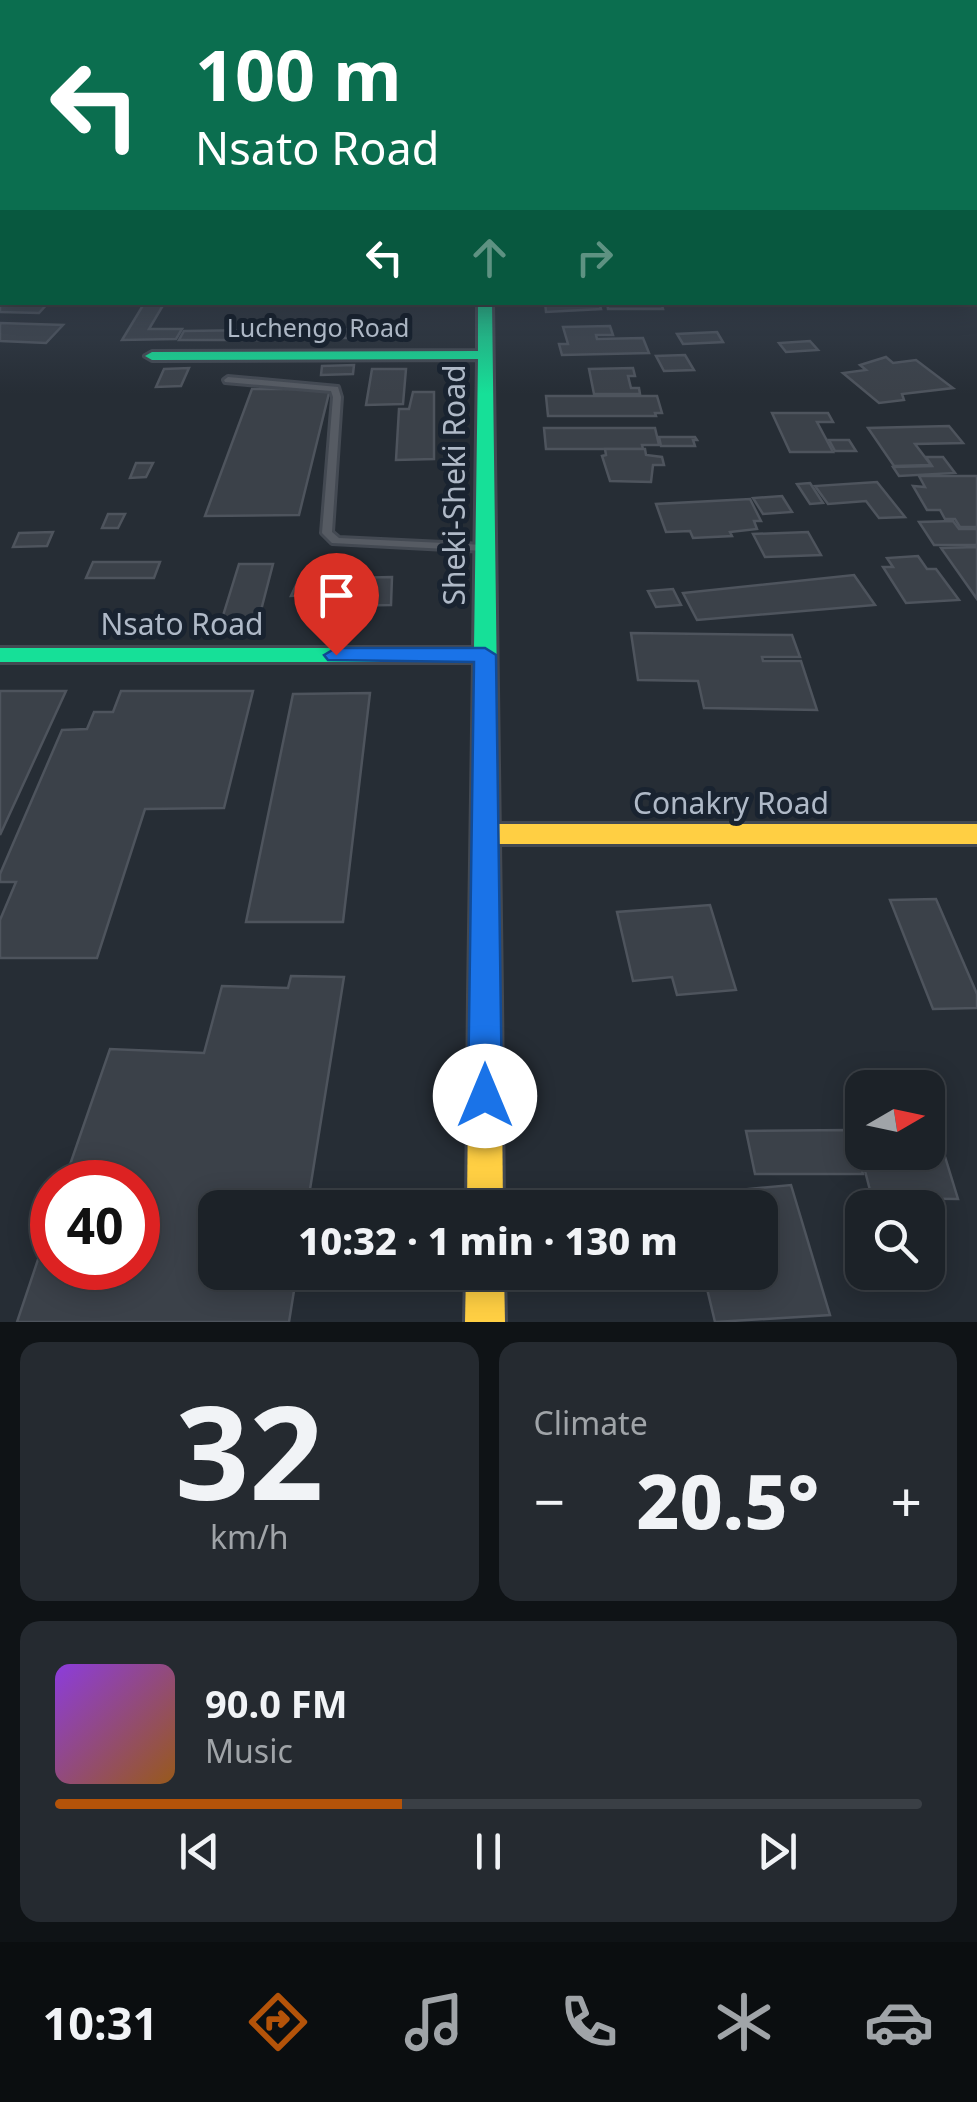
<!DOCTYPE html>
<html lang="en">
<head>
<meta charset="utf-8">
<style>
  :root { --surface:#1c2228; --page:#252a30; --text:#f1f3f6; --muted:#a0a4a8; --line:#3a3f45; --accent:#b45309 }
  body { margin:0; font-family:"Noto Sans",sans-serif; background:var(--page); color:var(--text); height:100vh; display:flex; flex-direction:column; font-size:38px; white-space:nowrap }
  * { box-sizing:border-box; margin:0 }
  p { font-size:32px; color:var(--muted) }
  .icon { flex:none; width:55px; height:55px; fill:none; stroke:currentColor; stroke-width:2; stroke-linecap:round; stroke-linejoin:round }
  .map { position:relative; height:1322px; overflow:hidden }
  .side { display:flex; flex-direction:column; gap:20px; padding:20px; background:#0f1316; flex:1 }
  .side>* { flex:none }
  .guide { position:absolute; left:0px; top:0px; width:978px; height:305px; box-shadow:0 5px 25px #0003,0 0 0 2px var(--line); background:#0b6e4f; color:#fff; overflow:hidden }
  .needle { width:65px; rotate:81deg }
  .buttons { position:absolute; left:845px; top:1070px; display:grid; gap:20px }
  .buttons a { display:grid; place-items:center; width:100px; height:100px; border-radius:20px; background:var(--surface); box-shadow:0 5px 25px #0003,0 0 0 2px var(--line); font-size:50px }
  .speed { position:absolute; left:30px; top:1160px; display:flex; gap:20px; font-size:50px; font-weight:700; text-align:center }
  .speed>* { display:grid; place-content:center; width:130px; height:130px; border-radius:50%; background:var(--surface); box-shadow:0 5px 25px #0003,0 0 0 2px var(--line); line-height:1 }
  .speed .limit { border:15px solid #d22; background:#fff; color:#111 }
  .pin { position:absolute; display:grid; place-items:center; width:85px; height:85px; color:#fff; margin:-102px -42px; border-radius:50% 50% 50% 0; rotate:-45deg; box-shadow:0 0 10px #0007 }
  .pin .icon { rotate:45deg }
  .me { position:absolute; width:110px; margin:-55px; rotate:0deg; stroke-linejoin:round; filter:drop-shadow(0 0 8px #0008) }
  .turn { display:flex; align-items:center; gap:35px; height:210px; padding:0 30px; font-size:45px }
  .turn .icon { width:130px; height:130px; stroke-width:2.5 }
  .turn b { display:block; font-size:70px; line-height:85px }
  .lanes { display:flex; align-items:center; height:95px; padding:0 30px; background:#0003; justify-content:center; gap:50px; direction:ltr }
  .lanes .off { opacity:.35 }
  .big { font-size:75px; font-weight:800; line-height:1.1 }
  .side .tile { flex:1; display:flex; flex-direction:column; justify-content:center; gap:15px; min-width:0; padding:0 35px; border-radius:20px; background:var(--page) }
  .side .dial { align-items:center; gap:0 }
  .dial b { font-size:130px; line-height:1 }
  .song { display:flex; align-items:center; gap:30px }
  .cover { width:120px; height:120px; border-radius:15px; background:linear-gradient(135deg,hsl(270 70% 55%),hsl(30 70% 35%)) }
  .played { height:10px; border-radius:5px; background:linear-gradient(90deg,var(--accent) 40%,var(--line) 40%) }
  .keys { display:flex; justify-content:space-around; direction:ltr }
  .heat { display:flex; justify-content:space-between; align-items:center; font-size:55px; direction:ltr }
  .side .tiles { flex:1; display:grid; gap:20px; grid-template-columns:1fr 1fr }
  .tile:last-child { grid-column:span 2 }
  .trip { position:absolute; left:198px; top:1190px; width:580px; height:100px; border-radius:20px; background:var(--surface); box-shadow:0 5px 25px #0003,0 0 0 2px var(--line); font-weight:800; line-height:100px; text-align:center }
  .menu { display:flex; height:160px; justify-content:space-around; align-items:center; background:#0b0e10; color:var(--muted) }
  .menu .icon { width:70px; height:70px }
  .menu .on { color:var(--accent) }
  .menu b { font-size:45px; color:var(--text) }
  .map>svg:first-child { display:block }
</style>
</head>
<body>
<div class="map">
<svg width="977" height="1322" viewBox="0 0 977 1322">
  <rect width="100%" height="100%" fill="#262d35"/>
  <g fill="#3b4149" stroke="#4e545d" stroke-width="2.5">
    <polygon points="0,300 2,302 49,302 39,313 0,312"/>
    <polygon points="145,302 165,302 149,329 182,329 176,339 122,340"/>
    <polygon points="545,302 599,302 601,309 546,312"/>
    <polygon points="607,302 661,302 663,309 608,309"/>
    <polygon points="0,323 63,325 46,343 0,341"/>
    <polygon points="610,326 613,335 596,335 597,339 643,338 649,353 562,355 559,344 568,344 563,327"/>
    <polygon points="362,329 361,338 323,338 325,330"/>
    <polygon points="262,330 259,340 179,340 184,331"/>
    <polygon points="717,332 723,342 683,344 677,334"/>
    <polygon points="810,341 818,350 786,352 779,343"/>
    <polygon points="685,355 694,370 664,371 656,356"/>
    <polygon points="886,357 893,363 916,360 953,388 902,394 904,400 879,403 843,373 866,370 860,365"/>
    <polygon points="354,365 353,374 321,375 322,366"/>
    <polygon points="189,368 181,386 156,387 164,369"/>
    <polygon points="633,368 635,376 628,376 631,388 639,388 640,394 594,394 589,369"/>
    <polygon points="372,369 406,369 403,404 366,405"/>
    <polygon points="252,389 330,389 299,515 205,516"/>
    <polygon points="413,392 434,392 434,459 396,460 399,409 409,409"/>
    <polygon points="546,396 657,396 662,413 655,413 656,416 548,416"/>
    <polygon points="449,405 466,405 467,419 449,420"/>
    <polygon points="772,413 828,413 833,422 817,422 833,452 790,452"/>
    <polygon points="949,426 963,443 915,444 931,465 894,466 868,428"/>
    <polygon points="544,428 655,428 659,445 642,445 643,449 546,449"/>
    <polygon points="659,437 695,437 697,440 693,440 695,446 661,446"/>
    <polygon points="829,440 849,440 856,451 835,451"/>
    <polygon points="605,449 645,449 646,455 662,457 664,465 653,465 651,482 610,481 602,456 606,455"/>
    <polygon points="926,457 943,457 955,473 899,476 893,467 932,466"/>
    <polygon points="136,463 153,463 146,477 130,478"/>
    <polygon points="919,476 977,476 977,527 960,527 955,519 945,519 940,510 927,510 913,486 925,487"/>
    <polygon points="877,482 905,517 879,518 866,501 828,504 815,486"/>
    <polygon points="810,483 823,503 810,504 797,484"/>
    <polygon points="782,496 792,512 763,514 753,498"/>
    <polygon points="750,499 761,521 754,521 757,529 730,532 732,536 693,538 690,531 666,532 656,504"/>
    <polygon points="108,514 125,514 118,528 102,528"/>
    <polygon points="953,521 959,529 977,529 977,545 934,545 919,522"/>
    <polygon points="53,532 47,546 13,547 19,533"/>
    <polygon points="808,532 821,555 765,557 753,534"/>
    <polygon points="977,547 977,599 941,548"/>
    <polygon points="918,556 927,569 936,569 959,600 906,603 883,567 893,567 887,558"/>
    <polygon points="93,562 160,562 154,578 86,578"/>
    <polygon points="239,564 273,564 259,618 222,619"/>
    <polygon points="854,575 875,605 697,620 683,593"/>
    <polygon points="392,577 391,605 333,606 335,594 291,596 299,579"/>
    <polygon points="673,589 681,605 656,607 648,591"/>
    <polygon points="631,633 792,635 800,657 762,657 763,661 801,661 817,710 704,708 698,681 638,680"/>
    <polygon points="0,691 66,691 0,835"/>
    <polygon points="121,691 253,691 224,808 145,809 97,958 0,958 0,920 16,882 0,882 0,874 62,730 87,729 94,712 113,712"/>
    <polygon points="370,693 343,922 246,922 293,694"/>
    <polygon points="936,899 977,994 977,1008 933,1009 890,900"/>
    <polygon points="710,905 736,990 677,995 672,977 633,981 617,912"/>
    <polygon points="291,976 344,977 307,1208 215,1208 215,1272 297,1272 289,1322 17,1322 52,1218 52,1268 138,1268 138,1182 64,1182 110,1049 204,1053 222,986 288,988"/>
    <polygon points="850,1130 863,1174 755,1174 746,1131"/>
    <polygon points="855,1132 862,1132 862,1152 928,1152 928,1134 938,1134 958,1199 872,1198"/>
    <polygon points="791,1185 830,1315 715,1322 703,1272 760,1272 760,1208 688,1208 686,1195"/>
  </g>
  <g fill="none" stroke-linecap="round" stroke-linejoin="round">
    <defs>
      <polygon id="lane" points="228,377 338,387 341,397 332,532 339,538 485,545 490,548 485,551 332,543 322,533 333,397 331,391 225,382 224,380"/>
      <polygon id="fast" points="478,302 492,302 501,996 496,1006 485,1010 474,1006 469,996 474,662 0,662 0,648 474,648 478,359 152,360 145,356 152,352 478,351"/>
      <g id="slow">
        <polygon points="485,824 977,824 977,844 485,844 475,841 472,834 475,827"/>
        <polygon points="485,982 496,986 501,996 503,1208 467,1208 469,996 474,986"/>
        <polygon points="466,1272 504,1272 505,1322 465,1322"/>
      </g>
    </defs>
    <use href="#lane" stroke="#434952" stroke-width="6"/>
    <use href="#fast" stroke="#434952" stroke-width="6"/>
    <use href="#slow" stroke="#434952" stroke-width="6"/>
    <use href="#lane" fill="#565b63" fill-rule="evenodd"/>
    <use href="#fast" fill="#16e098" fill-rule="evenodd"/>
    <use href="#slow" fill="#ffcf43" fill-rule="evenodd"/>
  </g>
  <linearGradient id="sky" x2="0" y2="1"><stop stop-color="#15191d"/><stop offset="0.53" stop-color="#414c5c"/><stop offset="1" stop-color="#414c5c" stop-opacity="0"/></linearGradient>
  <rect width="977" height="394" fill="url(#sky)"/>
  <polygon fill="#1a73e8" stroke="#114b97" stroke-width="2.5" points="336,648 485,648 496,655 502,1096 497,1107 485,1112 473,1107 468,1096 474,662 328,660 324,655"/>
  <g text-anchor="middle" stroke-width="10" stroke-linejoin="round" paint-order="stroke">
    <g font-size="25" fill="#afb9c7" stroke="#192330">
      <text x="318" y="337">Luchengo Road</text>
    </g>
    <g font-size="30" fill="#afb9c7" stroke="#192330">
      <text transform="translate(455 485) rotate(-90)" y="10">Sheki-Sheki Road</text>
      <text x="182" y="635">Nsato Road</text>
      <text x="731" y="814">Conakry Road</text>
    </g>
  </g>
</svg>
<div class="buttons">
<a><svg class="needle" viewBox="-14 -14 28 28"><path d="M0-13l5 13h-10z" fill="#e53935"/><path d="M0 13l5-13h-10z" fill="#a0a4a8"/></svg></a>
<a><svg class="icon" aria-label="search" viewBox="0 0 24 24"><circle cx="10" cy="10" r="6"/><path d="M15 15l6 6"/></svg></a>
</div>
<div class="speed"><div class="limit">40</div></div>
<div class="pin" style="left:336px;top:655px;background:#d93025"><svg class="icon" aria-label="arrive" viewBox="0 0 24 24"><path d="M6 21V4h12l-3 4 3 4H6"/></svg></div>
<svg class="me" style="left:485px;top:1096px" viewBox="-20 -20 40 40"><circle r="19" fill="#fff"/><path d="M0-13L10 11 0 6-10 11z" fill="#1a73e8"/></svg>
<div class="trip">10:32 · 1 min · 130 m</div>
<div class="guide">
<div class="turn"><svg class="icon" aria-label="left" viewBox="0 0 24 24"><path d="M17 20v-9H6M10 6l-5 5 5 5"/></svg><div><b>100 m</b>Nsato Road</div></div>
<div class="lanes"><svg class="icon" aria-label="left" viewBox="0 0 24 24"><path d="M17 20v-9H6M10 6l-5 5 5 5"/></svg><svg class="icon off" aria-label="ahead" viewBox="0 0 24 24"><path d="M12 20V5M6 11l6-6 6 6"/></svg><svg class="icon off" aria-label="right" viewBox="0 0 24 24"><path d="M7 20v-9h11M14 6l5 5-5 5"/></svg></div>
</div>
</div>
<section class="side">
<div class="tiles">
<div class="tile dial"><b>32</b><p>km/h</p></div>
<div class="tile"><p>Climate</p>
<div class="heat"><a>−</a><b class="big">20.5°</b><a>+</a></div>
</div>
<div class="tile">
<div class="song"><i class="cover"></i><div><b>90.0 FM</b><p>Music</p></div></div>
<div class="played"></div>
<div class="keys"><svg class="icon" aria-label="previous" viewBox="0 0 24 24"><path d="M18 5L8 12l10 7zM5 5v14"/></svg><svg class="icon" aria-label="pause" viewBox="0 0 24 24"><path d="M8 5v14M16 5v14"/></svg><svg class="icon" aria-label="next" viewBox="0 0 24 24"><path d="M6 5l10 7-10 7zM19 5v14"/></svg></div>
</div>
</div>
</section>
<nav class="menu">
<b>10:31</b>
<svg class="icon on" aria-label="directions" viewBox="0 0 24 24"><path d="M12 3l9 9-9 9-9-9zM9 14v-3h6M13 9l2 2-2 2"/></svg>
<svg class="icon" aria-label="music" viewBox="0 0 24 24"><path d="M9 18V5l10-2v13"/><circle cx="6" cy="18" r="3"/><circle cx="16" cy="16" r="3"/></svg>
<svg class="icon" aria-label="phone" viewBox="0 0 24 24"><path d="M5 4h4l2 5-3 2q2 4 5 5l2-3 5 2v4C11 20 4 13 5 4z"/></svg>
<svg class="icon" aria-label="climate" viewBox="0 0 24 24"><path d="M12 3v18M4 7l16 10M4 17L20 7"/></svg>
<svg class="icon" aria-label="car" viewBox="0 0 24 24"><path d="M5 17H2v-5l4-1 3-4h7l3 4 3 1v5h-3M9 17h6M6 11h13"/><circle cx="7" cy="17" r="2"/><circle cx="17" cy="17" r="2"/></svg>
</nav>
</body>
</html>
